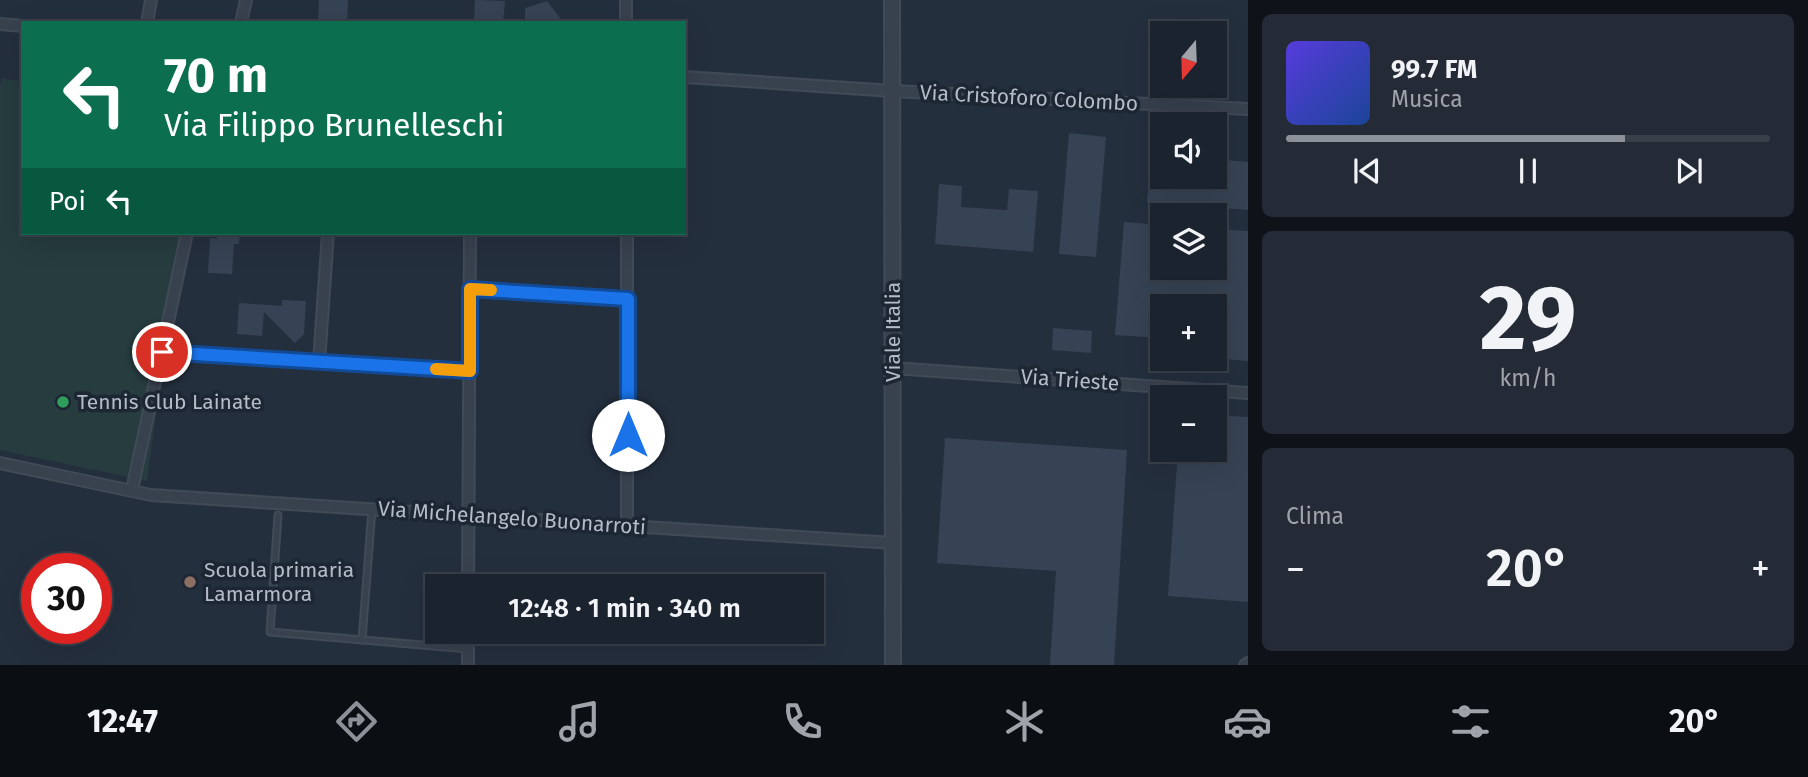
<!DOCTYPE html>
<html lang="it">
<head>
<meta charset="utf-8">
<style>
  :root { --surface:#1b232e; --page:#242b36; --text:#f1f3f6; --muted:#a0a4aa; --line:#39404a; --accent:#8c9099 }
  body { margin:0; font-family:"Fira Sans",sans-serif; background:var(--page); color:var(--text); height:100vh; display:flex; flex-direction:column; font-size:26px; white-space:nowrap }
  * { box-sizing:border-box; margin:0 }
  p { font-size:23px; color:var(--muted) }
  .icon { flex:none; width:38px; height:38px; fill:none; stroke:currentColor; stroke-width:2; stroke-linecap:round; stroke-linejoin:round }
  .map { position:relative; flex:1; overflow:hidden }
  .details { display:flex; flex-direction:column; gap:14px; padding:14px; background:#0f1319; width:560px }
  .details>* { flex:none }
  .guide { position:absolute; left:21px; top:21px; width:665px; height:214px; border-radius:0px; box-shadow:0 7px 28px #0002,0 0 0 2px var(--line); background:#0b6e4f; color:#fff; overflow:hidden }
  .needle { width:46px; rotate:199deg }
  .fabs { position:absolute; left:1150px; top:21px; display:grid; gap:14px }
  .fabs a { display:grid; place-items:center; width:77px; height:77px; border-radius:0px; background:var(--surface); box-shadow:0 7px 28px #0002,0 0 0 2px var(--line); font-size:35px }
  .speed { position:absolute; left:21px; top:553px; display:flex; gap:14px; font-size:35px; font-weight:700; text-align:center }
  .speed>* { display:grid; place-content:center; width:91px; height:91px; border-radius:50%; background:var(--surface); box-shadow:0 7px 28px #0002,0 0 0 2px var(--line); line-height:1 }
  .speed .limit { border:10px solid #d22; background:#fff; color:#111 }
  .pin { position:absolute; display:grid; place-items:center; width:60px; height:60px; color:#fff; margin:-30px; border:4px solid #fff; border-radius:50%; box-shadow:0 2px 7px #0007 }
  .me { position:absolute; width:77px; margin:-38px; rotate:0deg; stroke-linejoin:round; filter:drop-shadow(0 0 5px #0008) }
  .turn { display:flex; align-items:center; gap:24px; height:147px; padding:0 28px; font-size:32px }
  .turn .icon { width:91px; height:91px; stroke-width:2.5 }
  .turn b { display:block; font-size:49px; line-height:60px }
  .then { display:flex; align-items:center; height:66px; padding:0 28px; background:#0003; gap:14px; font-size:26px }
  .big { font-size:52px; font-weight:600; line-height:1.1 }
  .details .widget { flex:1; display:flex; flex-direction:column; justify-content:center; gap:10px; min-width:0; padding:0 24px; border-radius:10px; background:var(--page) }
  .details .dial { align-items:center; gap:0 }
  .dial b { font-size:91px; line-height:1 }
  .song { display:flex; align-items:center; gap:21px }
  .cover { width:84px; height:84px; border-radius:10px; background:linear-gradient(135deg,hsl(250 70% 55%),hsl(220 70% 35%)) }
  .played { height:7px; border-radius:4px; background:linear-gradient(90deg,var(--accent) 70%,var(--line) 70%) }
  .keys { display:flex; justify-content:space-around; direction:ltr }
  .heat { display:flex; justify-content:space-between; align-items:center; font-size:38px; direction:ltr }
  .trip { position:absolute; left:425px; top:574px; width:399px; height:70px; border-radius:0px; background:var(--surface); box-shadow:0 7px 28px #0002,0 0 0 2px var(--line); font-weight:600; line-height:70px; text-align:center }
  .dock { display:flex; height:112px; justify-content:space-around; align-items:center; background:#0b0e12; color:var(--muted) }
  .dock .icon { width:49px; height:49px }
  .dock .on { color:var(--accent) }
  .dock b { font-size:32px; color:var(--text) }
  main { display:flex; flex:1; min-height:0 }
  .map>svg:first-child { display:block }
</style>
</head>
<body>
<main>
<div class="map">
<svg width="1248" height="665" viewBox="0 0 1248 665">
  <rect width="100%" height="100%" fill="#242f3e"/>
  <polygon fill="#263c3f" points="2,78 23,82 23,233 180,233 147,481 0,450 0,86"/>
  <g fill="#364354">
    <polygon points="319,0 348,0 347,23 318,23"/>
    <polygon points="475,0 505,1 503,23 474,23"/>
    <polygon points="547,1 564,23 525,23 525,8"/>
    <polygon points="1069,133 1106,137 1096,257 1059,254"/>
    <polygon points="1151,154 1162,155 1162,177 1214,177 1214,159 1248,162 1248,210 1147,202"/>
    <polygon points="939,184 962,186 961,207 1007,210 1009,189 1038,191 1033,252 935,244"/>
    <polygon points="1124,222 1162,225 1162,268 1214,268 1214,229 1248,231 1248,361 1214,358 1214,306 1162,306 1162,338 1115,335"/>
    <polygon points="217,233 240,233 239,244 234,244 232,274 208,273 210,238 217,239"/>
    <polygon points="282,300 306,301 304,334 295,343 264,312 262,336 237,334 239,303 282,306"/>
    <polygon points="1053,328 1092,331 1091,353 1052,350"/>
    <polygon points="1214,415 1248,417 1248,602 1168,596 1178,450 1214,450"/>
    <polygon points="945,438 1127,450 1114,665 1050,665 1056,571 937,563"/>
  </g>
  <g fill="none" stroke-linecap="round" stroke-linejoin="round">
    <defs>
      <g id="service">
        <polyline points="278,515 270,632 468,649"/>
        <polyline points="362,640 372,509"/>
      </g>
      <g id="minor">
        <polyline points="147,23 151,0"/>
        <polyline points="241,23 246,0"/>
        <polyline points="626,23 626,0"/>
        <polyline points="0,24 23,26"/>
        <polyline points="684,77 893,91 1248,109"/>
        <polyline points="470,289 628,299"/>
        <polyline points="162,352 470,371"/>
        <polyline points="319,362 328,233"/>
        <polyline points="893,368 1248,393"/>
        <polyline points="0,463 151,495 893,543"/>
        <polyline points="132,490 187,233"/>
        <polyline points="627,526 627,233"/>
        <polyline points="468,586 470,233"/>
        <polyline points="468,665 468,632"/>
        <polyline points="1245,665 1248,663"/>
      </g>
      <polyline id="tertiary" points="892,0 893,665"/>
    </defs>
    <use href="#service" stroke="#414a57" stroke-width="9"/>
    <use href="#minor" stroke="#414a57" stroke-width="14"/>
    <use href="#tertiary" stroke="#414a57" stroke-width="18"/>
    <use href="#service" stroke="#38414e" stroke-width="5"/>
    <use href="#minor" stroke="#38414e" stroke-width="10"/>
    <use href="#tertiary" stroke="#38414e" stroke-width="14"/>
  </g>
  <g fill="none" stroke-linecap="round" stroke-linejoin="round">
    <defs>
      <polyline id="route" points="162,352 470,371 470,289 628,299 628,435"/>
    </defs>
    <use href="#route" stroke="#114b97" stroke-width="18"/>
    <use href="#route" stroke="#1a73e8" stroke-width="12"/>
    <polyline stroke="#f59e0b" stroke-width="12" points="436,369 470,371 470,289 491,290"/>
  </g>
  <circle fill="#2e9e5b" stroke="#1d2633" stroke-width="2.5" cx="63" cy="402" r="7"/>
  <circle fill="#8d6e63" stroke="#1d2633" stroke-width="2.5" cx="190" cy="582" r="7"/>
  <g text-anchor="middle" stroke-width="7" stroke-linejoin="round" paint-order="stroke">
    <g font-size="21" fill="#b4bcc9" stroke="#1d2633">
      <text transform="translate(1029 98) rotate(3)" y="7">Via Cristoforo Colombo</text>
      <text transform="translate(893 332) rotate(-90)" y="7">Viale Italia</text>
      <text transform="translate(1070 380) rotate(4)" y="7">Via Trieste</text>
      <text transform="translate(512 518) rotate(4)" y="7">Via Michelangelo Buonarroti</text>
    </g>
    <g font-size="21" fill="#b4bcc9" stroke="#1d2633" text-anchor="start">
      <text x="77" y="409">Tennis Club Lainate</text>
      <text x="204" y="577">Scuola primaria<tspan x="204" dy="24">Lamarmora</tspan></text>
    </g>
  </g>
</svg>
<div class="fabs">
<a><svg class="needle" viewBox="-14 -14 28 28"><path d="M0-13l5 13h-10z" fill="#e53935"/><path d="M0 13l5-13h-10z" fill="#a0a4aa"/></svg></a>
<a><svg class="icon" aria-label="sound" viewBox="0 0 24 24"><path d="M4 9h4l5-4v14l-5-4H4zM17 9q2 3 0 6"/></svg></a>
<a><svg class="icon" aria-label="layers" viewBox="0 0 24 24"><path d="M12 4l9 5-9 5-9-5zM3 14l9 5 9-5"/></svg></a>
<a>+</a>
<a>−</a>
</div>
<div class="speed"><div class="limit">30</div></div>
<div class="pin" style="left:162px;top:352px;background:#d93025"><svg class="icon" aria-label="arrive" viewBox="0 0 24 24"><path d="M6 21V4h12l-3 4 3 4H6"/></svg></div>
<svg class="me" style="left:628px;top:435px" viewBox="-20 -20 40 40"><circle r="19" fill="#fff"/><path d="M0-13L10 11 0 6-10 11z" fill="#1a73e8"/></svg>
<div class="trip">12:48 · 1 min · 340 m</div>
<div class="guide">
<div class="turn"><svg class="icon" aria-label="left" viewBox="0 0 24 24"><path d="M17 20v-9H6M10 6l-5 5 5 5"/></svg><div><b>70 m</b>Via Filippo Brunelleschi</div></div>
<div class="then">Poi<svg class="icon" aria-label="left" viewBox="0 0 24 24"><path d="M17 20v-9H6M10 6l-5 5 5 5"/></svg></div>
</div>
</div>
<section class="details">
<div class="widget">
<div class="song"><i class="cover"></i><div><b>99.7 FM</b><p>Musica</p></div></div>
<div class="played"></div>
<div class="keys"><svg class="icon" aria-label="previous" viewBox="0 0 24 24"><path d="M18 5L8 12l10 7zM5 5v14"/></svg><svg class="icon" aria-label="pause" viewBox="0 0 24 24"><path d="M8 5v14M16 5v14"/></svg><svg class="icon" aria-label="next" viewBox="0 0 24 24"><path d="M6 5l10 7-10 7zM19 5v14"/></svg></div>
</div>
<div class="widget dial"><b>29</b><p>km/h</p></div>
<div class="widget"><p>Clima</p>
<div class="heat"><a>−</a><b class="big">20°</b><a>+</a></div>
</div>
</section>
</main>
<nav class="dock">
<b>12:47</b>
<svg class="icon on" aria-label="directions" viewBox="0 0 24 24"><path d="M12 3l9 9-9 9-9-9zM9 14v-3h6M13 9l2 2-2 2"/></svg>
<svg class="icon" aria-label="music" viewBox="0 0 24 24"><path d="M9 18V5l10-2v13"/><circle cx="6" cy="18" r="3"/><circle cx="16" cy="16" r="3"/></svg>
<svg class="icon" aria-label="phone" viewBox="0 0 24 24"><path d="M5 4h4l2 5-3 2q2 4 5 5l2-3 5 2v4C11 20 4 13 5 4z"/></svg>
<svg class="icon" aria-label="climate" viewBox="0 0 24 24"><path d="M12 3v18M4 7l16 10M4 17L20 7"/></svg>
<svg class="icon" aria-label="car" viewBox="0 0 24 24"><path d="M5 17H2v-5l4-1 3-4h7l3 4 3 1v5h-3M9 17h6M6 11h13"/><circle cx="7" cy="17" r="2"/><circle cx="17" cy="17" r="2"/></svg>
<svg class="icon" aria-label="filters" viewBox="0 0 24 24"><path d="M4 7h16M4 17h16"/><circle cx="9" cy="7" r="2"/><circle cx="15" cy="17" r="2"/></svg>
<b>20°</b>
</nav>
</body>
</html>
